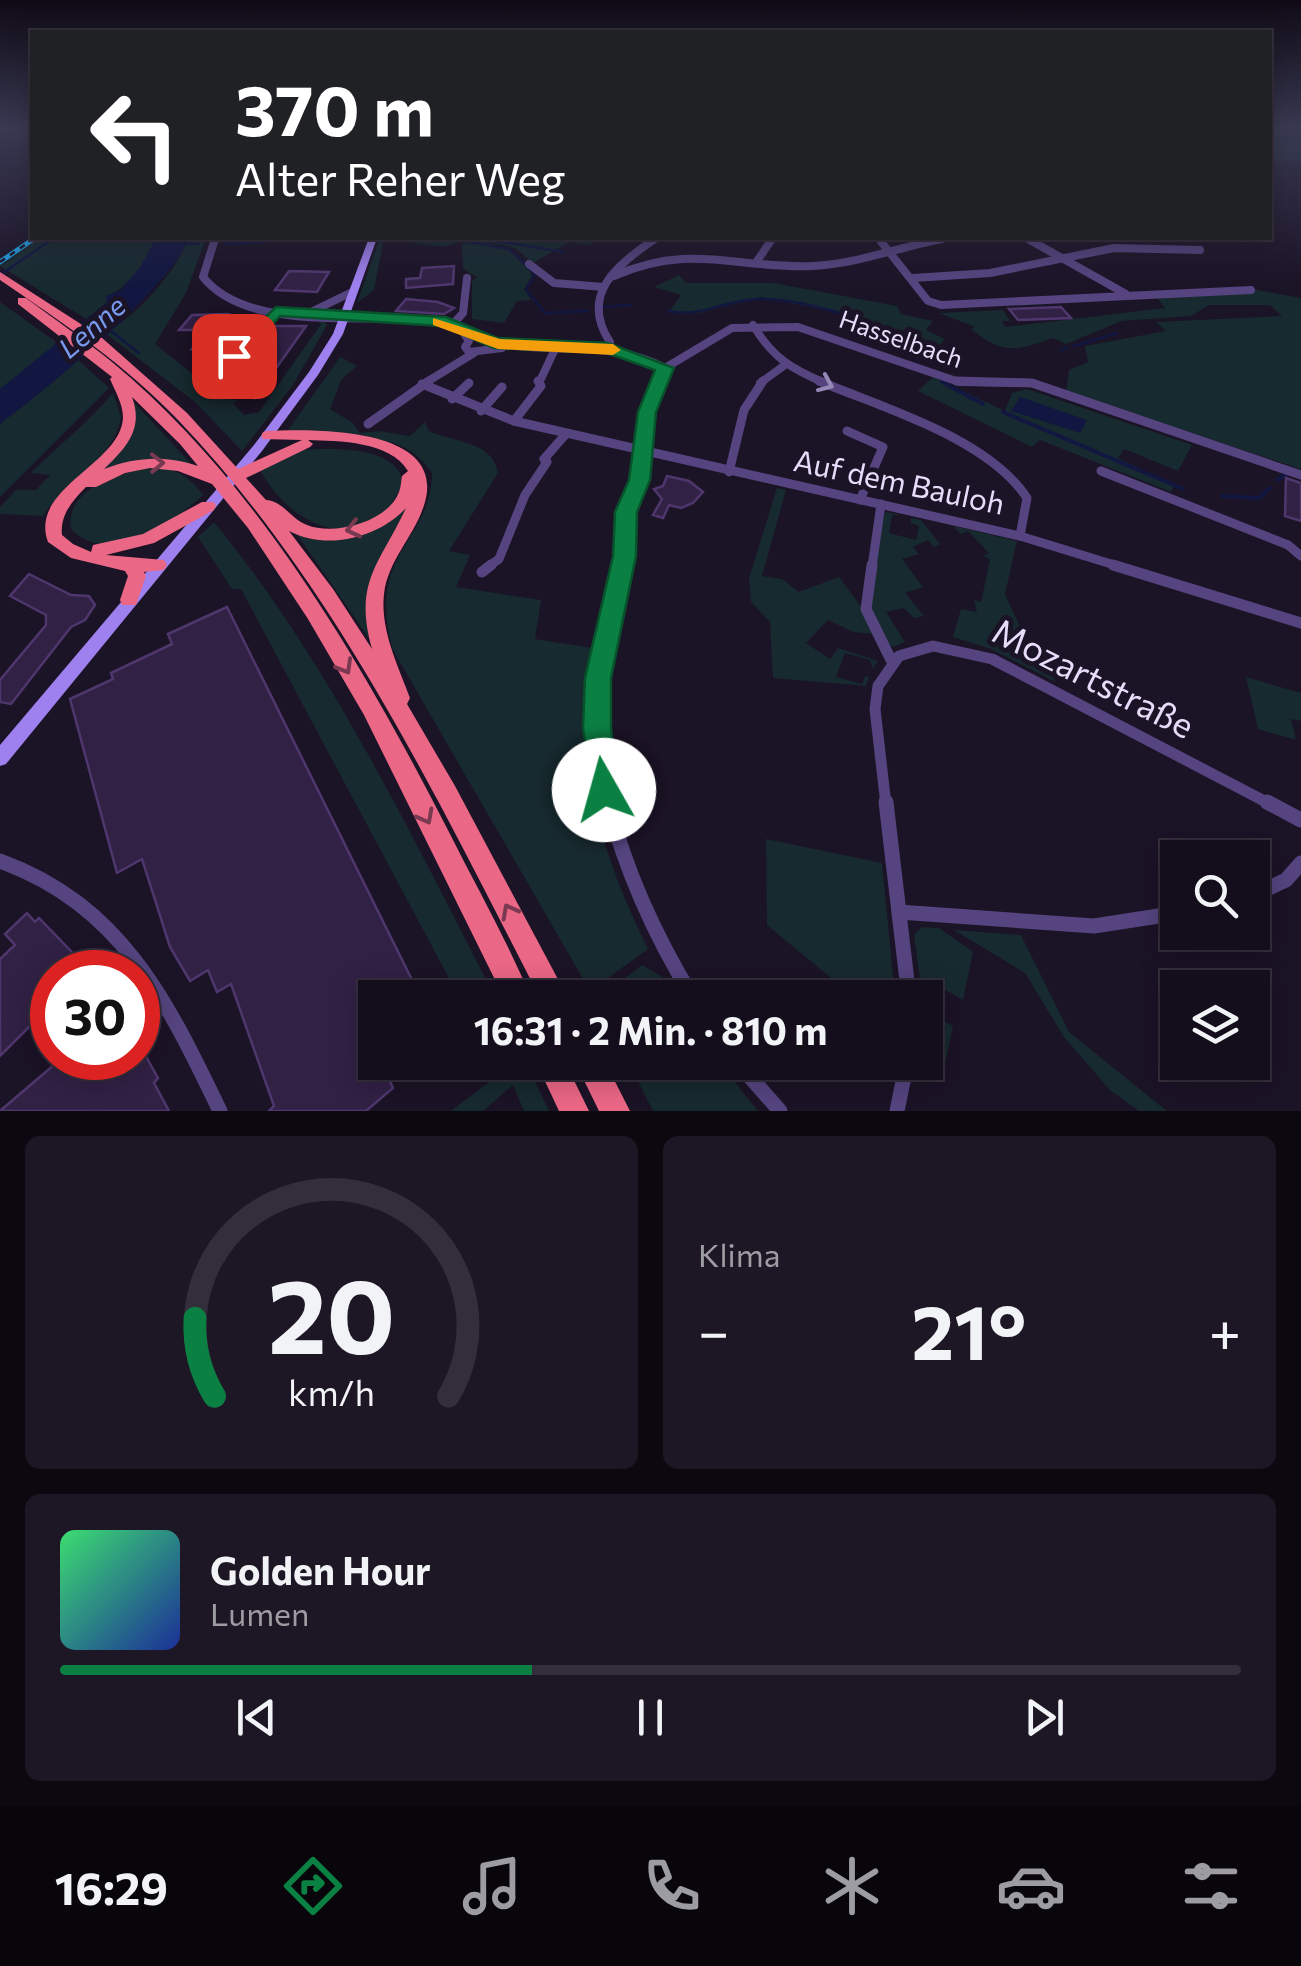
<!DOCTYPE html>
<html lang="de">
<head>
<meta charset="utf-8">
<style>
  :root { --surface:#140e1c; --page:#1d1725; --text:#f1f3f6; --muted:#9d9ca3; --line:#332e3b; --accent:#0b8043 }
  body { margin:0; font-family:Commissioner,sans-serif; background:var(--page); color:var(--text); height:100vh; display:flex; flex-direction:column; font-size:38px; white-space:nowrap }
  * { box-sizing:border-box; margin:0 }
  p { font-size:32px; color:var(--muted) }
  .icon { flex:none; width:55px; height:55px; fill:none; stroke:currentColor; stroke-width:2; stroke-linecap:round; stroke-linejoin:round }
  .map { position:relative; height:1111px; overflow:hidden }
  .sheet { display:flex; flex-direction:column; gap:25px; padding:25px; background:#0b080f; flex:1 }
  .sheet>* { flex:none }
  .banner { position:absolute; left:30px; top:30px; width:1242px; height:210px; border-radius:0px; box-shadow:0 5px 25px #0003,0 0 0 2px var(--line); background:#202124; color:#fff; overflow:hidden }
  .buttons { position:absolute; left:1160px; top:840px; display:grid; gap:20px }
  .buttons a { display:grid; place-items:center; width:110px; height:110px; border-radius:0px; background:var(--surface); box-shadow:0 5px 25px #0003,0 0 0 2px var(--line); font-size:50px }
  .speed { position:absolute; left:30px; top:950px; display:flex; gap:20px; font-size:50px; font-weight:700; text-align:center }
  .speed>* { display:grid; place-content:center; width:130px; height:130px; border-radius:50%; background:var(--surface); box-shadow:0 5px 25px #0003,0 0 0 2px var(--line); line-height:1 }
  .speed .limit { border:15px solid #d22; background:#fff; color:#111 }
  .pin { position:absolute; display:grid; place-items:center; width:85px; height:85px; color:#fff; margin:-42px; border-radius:20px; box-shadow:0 5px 15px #0006 }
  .me { position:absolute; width:110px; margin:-55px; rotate:353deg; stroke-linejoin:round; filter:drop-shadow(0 0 8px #0008) }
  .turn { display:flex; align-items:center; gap:35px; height:210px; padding:0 40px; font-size:45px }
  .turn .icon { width:130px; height:130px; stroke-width:2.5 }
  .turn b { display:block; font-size:70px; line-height:85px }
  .big { font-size:75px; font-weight:700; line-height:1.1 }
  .sheet .card { flex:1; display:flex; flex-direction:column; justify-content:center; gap:15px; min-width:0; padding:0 35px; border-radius:15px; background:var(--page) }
  .sheet .dial { align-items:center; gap:0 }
  .dial svg { height:260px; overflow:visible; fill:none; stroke:var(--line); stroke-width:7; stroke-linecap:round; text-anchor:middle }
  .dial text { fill:var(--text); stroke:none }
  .song { display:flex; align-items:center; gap:30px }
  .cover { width:120px; height:120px; border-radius:15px; background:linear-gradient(135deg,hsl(140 70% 55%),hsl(230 70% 35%)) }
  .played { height:10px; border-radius:5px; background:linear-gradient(90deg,var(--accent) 40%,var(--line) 40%) }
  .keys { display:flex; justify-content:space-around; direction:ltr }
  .heat { display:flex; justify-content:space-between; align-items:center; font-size:55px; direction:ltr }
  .sheet .tiles { flex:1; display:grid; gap:25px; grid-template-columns:1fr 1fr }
  .card:last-child { grid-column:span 2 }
  .trip { position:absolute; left:358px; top:980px; width:585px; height:100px; border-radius:0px; background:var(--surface); box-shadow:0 5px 25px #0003,0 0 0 2px var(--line); font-weight:700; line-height:100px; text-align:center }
  .tabs { display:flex; height:160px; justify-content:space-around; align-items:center; background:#08060b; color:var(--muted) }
  .tabs .icon { width:70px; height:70px }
  .tabs .on { color:var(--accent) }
  .tabs b { font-size:45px; color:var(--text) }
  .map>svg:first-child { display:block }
</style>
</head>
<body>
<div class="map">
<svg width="1301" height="1111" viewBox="0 0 1301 1111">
  <rect width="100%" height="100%" fill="#1b1326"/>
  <g fill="#172a2f">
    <polygon points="1270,130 1301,130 1301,161 1270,162"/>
    <path d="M40,238h116c-6,22 -27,50 -49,58v6l-19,18 -88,-54z"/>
    <path d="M188,238h18l-20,55 -31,51 40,32 13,-11 9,4 -14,6 9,9 7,-2 -4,3 16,15h7l-5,3 11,12 15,-3 62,-88 -5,-5h-43h49l5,6 -34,60 -51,66 -47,-49 -90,-69c31,-17 73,-62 83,-95z"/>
    <path d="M380,238h83c-18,19 -57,-3 -80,5l-9,47 -17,13z"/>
    <polygon points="471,238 599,238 590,245 569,242 533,263 515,248"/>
    <path d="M469,239c29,5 50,9 63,37l-8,13 7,11 -14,1 -13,22 -32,-4v-38l5,-4 -14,-8 -1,-25z"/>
    <polygon points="679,275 686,283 774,283 897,306 901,314 933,321 926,330 945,339 939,346 917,343 906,334 831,311 761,297 699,313 669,312 681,295 654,287"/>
    <path d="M1253,289l48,9v171l-235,-77 3,-22 19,-8 -3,-16 81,-15 -10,-9 126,-6 -12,-11h-61l-18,11 -69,5 -56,23 -13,-6c-36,13 -50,17 -82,-9l4,-2 -36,-14 64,-3 7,11h-8l3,6 160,-19 -10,-13 100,-3z"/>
    <polygon points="0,302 59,344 0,389"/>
    <path d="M340,357l17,9 -16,14 -11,29 23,14 7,10 19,-2 31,5 15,-14 4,9c26,12 64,10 69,42l-49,78 21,4 -14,32 85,13 -6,39 57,9c-16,118 5,196 56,301l-58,42 -197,-341c-28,-98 38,-107 39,-177 -35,-54 -96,-24 -144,-43z"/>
    <polygon points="77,359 109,388 0,497 0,424"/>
    <polygon points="933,377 1005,411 1012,393 1027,389 1192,445 1178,471 1124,449 1118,458 1175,485 1171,492 1040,440 1032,447 918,391"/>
    <path d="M113,393l8,24c-7,44 -56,62 -78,99l-43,-2v-7l16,-17h20l14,-15 -19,-2c28,-28 57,-51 82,-80z"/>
    <polygon points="133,401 192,465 144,460 91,480 132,431"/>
    <path d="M300,450c30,-2 98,-5 103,33 -33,76 -110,49 -143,-13z"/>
    <path d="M149,467c26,1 38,7 54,28 -29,27 -95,73 -132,34 -7,-41 48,-55 78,-62z"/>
    <polygon points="417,488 391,540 375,647 294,530 353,534"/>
    <polygon points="777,488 786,490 762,576 782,579 799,592 839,577 863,609 873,634 853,632 828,620 806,643 830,659 838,648 878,661 873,669 870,660 845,653 836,677 862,684 865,676 869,677 866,686 773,678 770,622 751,602 749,578"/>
    <polygon points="886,512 902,515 892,515 889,533 916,540 919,526 911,523 911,518 921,520 940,544 934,547 928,540 913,547 919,554 902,559 923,587 905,593 924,616 914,618 904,608 886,612 905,642 893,647 886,644 869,602 882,515"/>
    <path d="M214,522c114,138 199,316 281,475h-36l-218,-408h-9l-34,-52z"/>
    <polygon points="953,526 1017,541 1005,594 1026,640 1056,682 991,649 953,637 961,609 977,612 974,600 981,602 990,559 983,556 989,553 968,531 961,534"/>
    <polygon points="1246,677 1301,693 1301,721 1291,719 1296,740 1258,729"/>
    <polygon points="766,839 882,863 895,997 854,997 767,925"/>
    <polygon points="922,927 939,928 973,952 963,1000 935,984 931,998 922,994 914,935"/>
    <polygon points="954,930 1021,935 1069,1032 1167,1111 1139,1111 1110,1090 1064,1037 1025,973"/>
    <polygon points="642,965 664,978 675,997 601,997"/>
    <polygon points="925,1011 953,1026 944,1069 925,1058"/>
    <polygon points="514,1063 526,1063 549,1111 524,1111 513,1085 483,1111 451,1111"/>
    <polygon points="629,1063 719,1063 758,1111 653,1111"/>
  </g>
  <g fill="#121741">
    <path d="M156,238h32c-15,48 -143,153 -188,186v-35l107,-87 -1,-6 14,-5 20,-24z"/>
    <polygon points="1020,397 1087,420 1080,433 1011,411"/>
  </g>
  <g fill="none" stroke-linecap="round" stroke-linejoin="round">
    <g stroke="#121741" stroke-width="2.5">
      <polyline points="446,238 509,249 535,274 526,290 545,313 588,311"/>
      <polyline points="479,238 563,252"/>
      <polyline points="277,239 285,238"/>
      <polyline points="183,243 198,244"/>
      <polyline points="225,244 265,242"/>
      <polyline points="0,275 54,238"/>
      <polyline points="601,307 631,305"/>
      <path d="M668,311c34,7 59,-12 92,-12 50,0 99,21 145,37l12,11v14"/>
      <polyline points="107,328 139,353"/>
      <polyline points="1074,346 1117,333"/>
      <polyline points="1061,350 1067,348"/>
    </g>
    <g stroke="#121741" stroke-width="4">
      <polyline points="942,382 983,404"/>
      <polyline points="1003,412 1183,489"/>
      <polyline points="1277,480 1287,474"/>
      <polyline points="1222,496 1259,498 1270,488"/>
    </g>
  </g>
  <g fill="#312145" stroke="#4f376e" stroke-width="2.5">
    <polygon points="454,266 453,284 406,288 406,279 420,278 422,268"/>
    <polygon points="289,271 329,272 317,292 275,290"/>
    <polygon points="406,299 438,302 454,308 444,314 396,311"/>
    <polygon points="1061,307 1071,318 1018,320 1009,309"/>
    <polygon points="227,314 251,319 240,331 246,333 239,341 192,349 207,330 179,330 192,315"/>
    <polygon points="275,326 306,326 255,398 229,374"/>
    <polygon points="667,476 689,481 703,492 693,503 681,508 669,505 663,518 653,515 662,499 654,489 663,486"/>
    <polygon points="1286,478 1301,483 1301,521 1285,516"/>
    <polygon points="29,574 71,595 89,596 95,605 85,620 71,627 11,704 0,702 0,680 46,625 46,615 10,596"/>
    <polygon points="227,607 421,998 375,998 375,1062 407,1062 388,1077 393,1088 366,1111 269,1111 274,1106 231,984 217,992 208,970 190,981 170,947 142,859 117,873 70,699 113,679 111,673 172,644 168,634"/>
    <polygon points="27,913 35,922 39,918 91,972 52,972 52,1004 0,1056 0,959 15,945 5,934"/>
    <polygon points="138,1042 158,1078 154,1083 169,1111 0,1111 62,1058 138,1058"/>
  </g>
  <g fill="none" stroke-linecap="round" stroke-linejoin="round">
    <g stroke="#55447f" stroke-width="5">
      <polyline points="878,238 881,241"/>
      <polyline points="1027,238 1033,241"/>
      <polyline points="651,241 656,238"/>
      <polyline points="771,241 773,238"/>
      <polyline points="930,241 946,238"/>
    </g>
    <g stroke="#55447f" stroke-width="8">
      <path d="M215,239l-12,38c47,59 173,34 241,45 25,4 45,21 72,24 52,6 100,-4 149,22"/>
      <polyline points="879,239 928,301 941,305 1251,290"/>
      <polyline points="1028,239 1126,294"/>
      <polyline points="757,261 772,239"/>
      <polyline points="529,264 554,283 604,287"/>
      <path d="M614,276c78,-34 121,-7 199,-10 44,-2 86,-19 129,-27"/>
      <polyline points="913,278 990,273 1114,248 1200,250"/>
      <polyline points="313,311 350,293"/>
      <polyline points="453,324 463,313 467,278"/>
      <path d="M753,325c19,32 38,44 72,58"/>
      <polyline points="461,329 469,341 465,347 469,352 502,348"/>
      <path d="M608,348l2,-6c-31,-47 7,-78 45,-103"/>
      <polyline points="223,363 239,354 276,311"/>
      <polyline points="665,368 732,328 798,327 959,382 1033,383"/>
      <polyline points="425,383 474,353"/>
      <polyline points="539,383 556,347"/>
      <polyline points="659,383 665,368"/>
      <polyline points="760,383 785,365"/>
    </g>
    <g stroke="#55447f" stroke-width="9">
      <path d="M819,381c64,27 169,57 208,117l-7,38"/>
      <polyline points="956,381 1032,383 1301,475"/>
      <polyline points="422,384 514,421 1020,536 1121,567"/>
      <polyline points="452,399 469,383"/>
      <polyline points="481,411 502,387"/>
      <polyline points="514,421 541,386 538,381"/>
      <polyline points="368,424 429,381"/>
      <polyline points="847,431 883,447 860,500"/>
      <polyline points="1101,471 1288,545 1301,556"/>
      <polyline points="729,472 744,410 763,381"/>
      <polyline points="488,567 499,559 525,495 547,462 544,459 565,435"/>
      <polyline points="623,567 626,512 639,480 647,412 660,381"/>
      <polyline points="872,567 881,504"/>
    </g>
    <g stroke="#55447f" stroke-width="11">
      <polyline points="872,565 866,609 892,662"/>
      <polyline points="1113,565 1301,623"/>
      <polyline points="482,572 491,565"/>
      <path d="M608,805c-21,-83 -3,-159 15,-240"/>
      <polyline points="886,805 875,709 878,686 899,656 933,646 992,659 1272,805"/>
    </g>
    <g stroke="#55447f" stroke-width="15">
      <path d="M608,802c18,71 47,134 85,196"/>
      <polyline points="886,802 909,998"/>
      <polyline points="1267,802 1301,820"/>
      <path d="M0,861c121,44 167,140 220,250"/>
      <polyline points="1252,896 1286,880 1301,863"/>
      <polyline points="899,912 1094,926 1178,913"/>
      <polyline points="737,1062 780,1111"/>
      <polyline points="897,1111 907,1062"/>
    </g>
    <polygon fill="#9e80ee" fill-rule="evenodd" points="369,238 377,238 343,334 318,375 262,451 6,764 0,766 0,745 254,445 309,372 333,334"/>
    <g fill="#eb6786" fill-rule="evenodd">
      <path d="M0,272l101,65 86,76 51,56 64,-29 -40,-1v-6l5,-2c46,-2 179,-5 158,71 -9,33 -37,57 -41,92 -4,36 14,71 26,104l-3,6 48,82 113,212h-28c-104,-202 -205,-413 -361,-577 -53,-56 -116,-98 -179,-141zM308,440c31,1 82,1 100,31l-6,5c-1,5 -1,11 -3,16 -11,30 -65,44 -92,33 -16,-6 -24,-24 -41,-25l-20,-22 64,-31 3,-3zM406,508c-26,56 -53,73 -34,141l-39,-60 -44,-58c38,20 89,7 117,-23z"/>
      <path d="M18,298h8c29,22 58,41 86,64 146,120 253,306 338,472 27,54 58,108 81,164h-27l-140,-283 -56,-96 -60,-91 -36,-44 -34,-13 -28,-3 -25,5 -29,14h-10c-14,14 -26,28 -24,48l11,9 18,8 2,-7 50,-11 59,-32h12l2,4 -2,4 -60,33 -48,12 58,5 3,5 -3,5 -20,2 2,4 -10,29h-14l-2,-5 8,-24 -3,-5 -54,-13 -23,-16c-20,-54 74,-78 75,-125 0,-13 -8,-26 -13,-38l2,-2 -94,-73zM132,397l48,47 18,22c-33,-11 -62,-9 -94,3 22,-21 40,-40 28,-72z"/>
      <polygon points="536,1062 565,1062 589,1111 559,1111"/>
      <polygon points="575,1062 605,1062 630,1111 599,1111"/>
    </g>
    <defs>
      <polyline id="rail" points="0,262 35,238"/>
    </defs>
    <use href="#rail" stroke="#21a0e2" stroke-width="5"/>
    <use href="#rail" stroke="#1b1326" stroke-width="2.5" stroke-dasharray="6" stroke-linecap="butt"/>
  </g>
  <defs><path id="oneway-chevron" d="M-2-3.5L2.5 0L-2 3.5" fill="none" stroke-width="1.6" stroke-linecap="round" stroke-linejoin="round" transform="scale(2.5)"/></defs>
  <use stroke="#9789b7" href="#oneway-chevron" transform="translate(826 384) rotate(23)"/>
  <g stroke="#793951">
    <use href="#oneway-chevron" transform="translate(157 463) rotate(-1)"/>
    <use href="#oneway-chevron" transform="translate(353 529) rotate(167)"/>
    <use href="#oneway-chevron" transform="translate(345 667) rotate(60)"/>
    <use href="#oneway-chevron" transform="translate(426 817) rotate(62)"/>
    <use href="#oneway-chevron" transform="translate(509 911) rotate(-118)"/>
  </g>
  <linearGradient id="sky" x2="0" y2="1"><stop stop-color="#0f0a15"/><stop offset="0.45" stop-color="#393952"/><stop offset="1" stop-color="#393952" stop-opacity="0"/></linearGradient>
  <rect width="1301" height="286" fill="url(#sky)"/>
  <polygon fill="#0b8043" stroke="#07532c" stroke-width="2.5" points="276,307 446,317 497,338 608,343 674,368 656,412 650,480 637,512 636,556 611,678 611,728 619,790 615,799 604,804 594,799 583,728 585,678 613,556 615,512 629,480 638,412 655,370 607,353 494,348 443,326 280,316 241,360 228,360 228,353"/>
  <polygon fill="#f59e0b" points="433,318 500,339 613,344 621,350 613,355 498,349 433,325"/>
  <g text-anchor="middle" stroke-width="10" stroke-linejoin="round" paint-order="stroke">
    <g font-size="25" fill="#e7ddfb" stroke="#1b1326">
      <text transform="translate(901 339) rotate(19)" y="9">Hasselbach</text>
    </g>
    <g font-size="28" font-style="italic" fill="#789aed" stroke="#1b1326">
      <text transform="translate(92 327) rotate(-41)" y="10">Lenne</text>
    </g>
    <g font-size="30" fill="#e7ddfb" stroke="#1b1326">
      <text transform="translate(899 483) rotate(12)" y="10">Auf dem Bauloh</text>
    </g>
    <g font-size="35" fill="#e7ddfb" stroke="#1b1326">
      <text transform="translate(1093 679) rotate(27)" y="12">Mozartstraße</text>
    </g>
  </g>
</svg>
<div class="buttons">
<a><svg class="icon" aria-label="search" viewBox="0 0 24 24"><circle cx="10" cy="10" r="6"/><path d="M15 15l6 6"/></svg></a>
<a><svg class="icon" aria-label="layers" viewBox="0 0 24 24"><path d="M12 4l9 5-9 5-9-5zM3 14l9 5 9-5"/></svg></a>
</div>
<div class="speed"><div class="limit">30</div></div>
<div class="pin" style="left:234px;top:356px;background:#d93025"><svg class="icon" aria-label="arrive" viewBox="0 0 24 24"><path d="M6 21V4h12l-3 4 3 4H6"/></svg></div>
<svg class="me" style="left:604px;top:790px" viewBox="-20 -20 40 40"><circle r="19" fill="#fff"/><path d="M0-13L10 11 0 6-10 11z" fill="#0b8043"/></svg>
<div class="trip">16:31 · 2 Min. · 810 m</div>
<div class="banner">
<div class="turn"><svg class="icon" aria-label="left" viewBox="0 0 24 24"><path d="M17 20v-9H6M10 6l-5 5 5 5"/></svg><div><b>370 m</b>Alter Reher Weg</div></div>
</div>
</div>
<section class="sheet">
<div class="tiles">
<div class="card dial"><svg viewBox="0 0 100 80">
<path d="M14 69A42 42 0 1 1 86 69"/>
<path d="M14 69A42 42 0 0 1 8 45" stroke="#0b8043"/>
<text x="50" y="56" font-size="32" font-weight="700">20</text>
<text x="50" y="72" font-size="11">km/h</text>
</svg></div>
<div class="card"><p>Klima</p>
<div class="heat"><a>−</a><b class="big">21°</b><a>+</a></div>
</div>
<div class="card">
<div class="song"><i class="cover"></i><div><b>Golden Hour</b><p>Lumen</p></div></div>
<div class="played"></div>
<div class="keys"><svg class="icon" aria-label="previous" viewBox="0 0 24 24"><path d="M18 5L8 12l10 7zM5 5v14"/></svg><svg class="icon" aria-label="pause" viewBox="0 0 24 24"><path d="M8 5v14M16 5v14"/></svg><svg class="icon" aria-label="next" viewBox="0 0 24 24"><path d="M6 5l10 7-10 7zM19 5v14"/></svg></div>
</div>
</div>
</section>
<nav class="tabs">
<b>16:29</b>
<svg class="icon on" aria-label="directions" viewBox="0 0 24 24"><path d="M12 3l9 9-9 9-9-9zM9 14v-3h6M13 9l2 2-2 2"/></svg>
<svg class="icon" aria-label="music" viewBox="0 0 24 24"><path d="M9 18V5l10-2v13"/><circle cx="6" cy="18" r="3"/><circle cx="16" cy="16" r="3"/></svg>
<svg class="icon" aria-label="phone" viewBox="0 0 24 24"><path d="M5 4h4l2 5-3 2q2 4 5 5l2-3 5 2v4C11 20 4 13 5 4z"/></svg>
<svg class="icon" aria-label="climate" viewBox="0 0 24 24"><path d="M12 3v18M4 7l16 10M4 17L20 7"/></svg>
<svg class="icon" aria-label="car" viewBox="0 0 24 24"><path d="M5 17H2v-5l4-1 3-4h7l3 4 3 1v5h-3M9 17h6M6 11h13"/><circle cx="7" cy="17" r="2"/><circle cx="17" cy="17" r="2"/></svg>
<svg class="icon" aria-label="filters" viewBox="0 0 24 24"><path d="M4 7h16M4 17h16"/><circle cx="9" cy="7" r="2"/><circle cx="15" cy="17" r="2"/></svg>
</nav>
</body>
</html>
